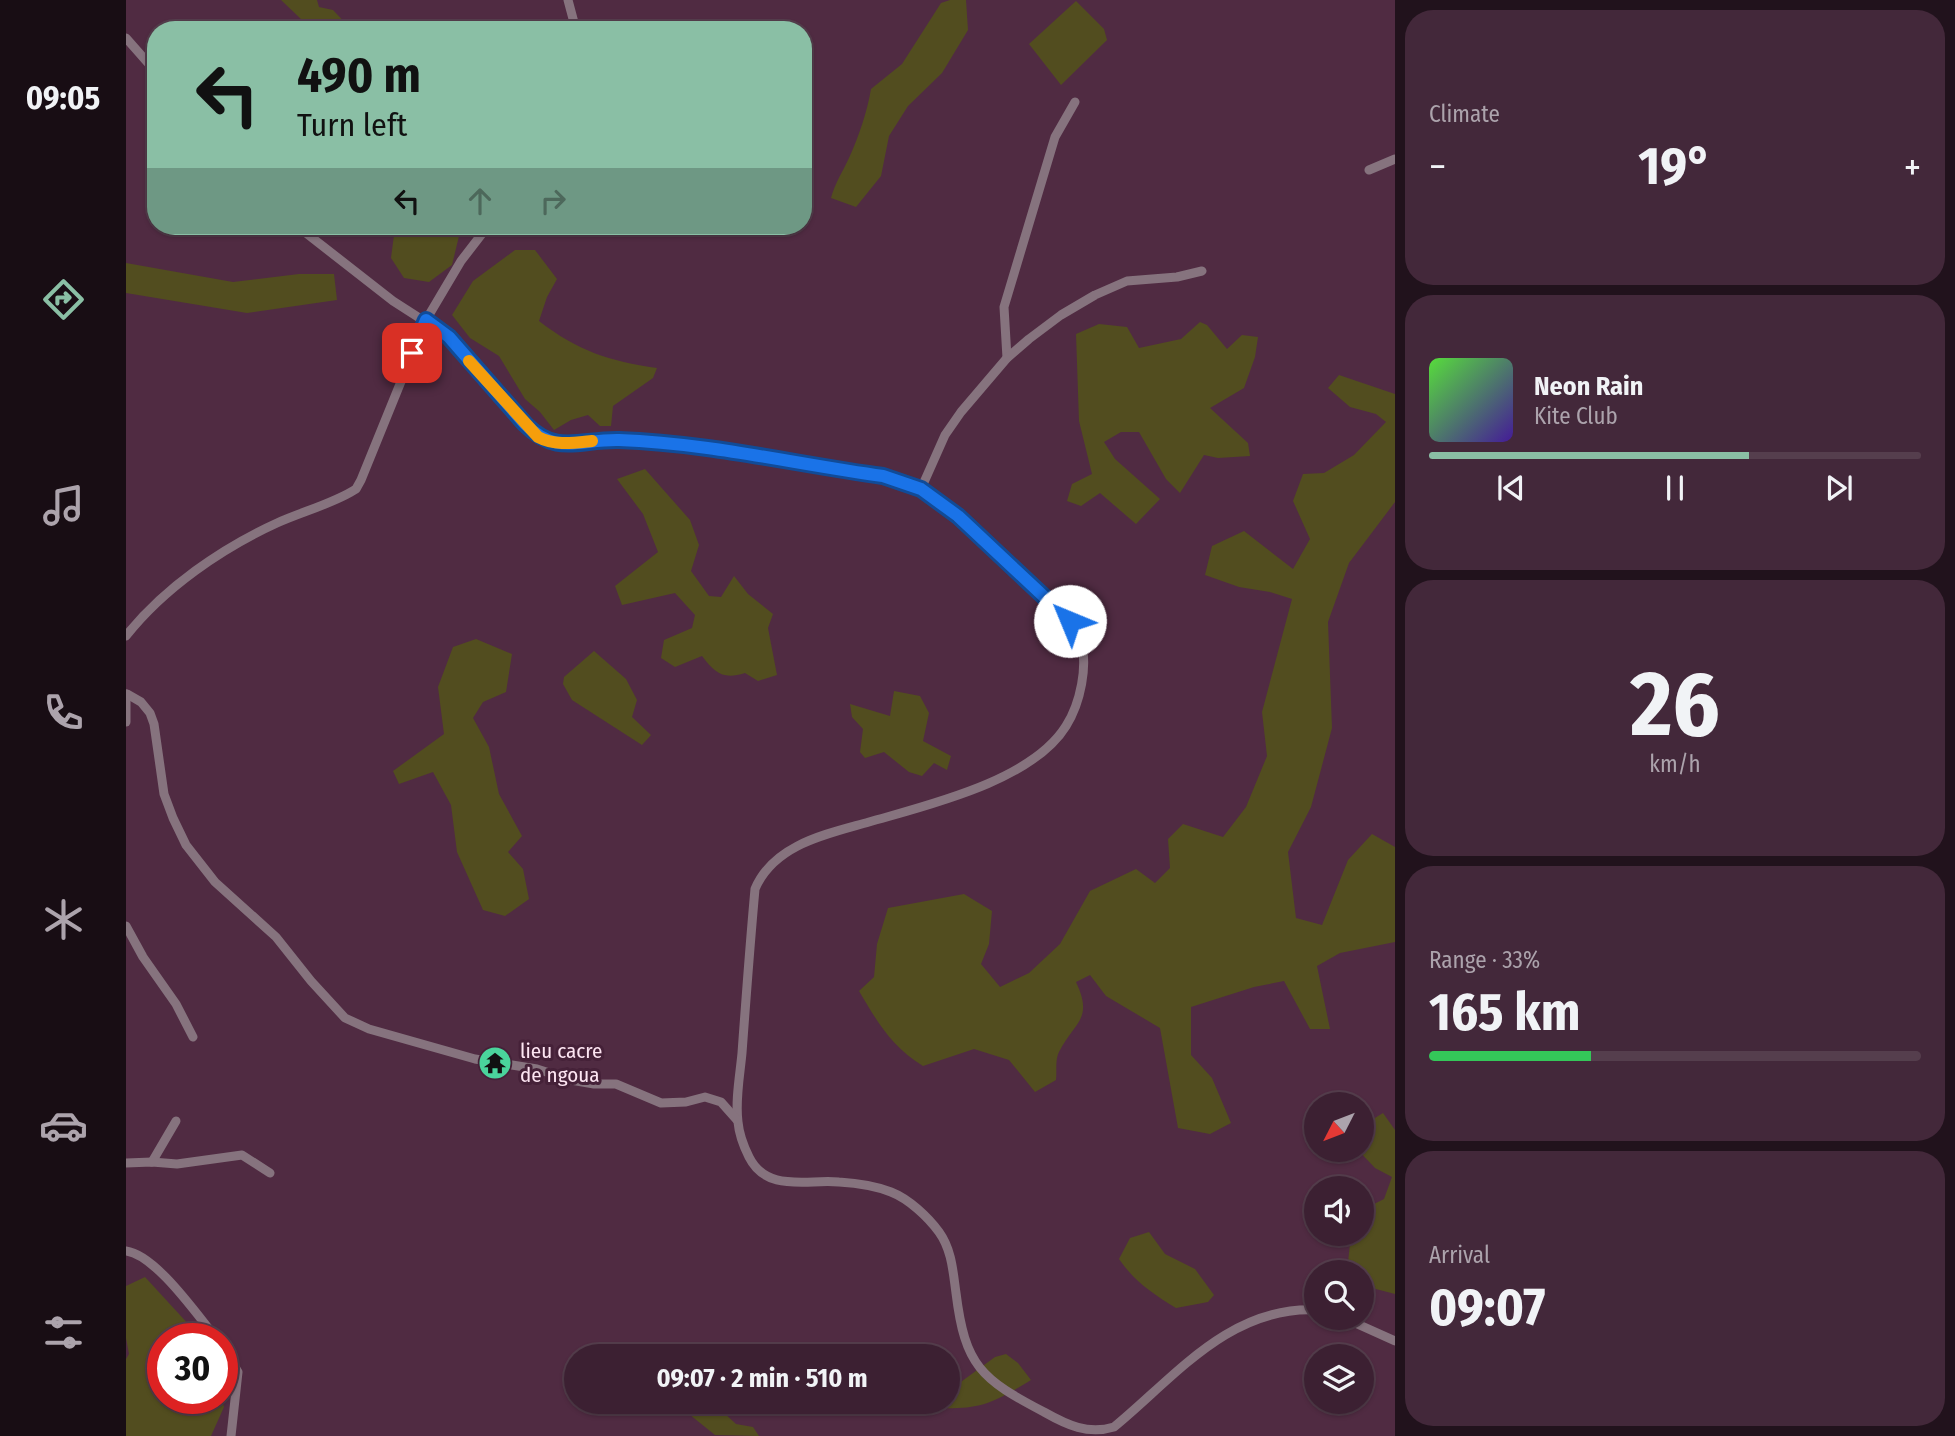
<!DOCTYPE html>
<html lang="en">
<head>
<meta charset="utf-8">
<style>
  :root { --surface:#3c2032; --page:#43283a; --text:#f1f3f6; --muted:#aca3ac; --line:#553e4d; --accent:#8abfa5 }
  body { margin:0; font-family:"Fira Sans Condensed",sans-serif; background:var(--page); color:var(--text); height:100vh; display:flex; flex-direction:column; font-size:26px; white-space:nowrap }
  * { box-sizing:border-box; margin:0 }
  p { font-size:23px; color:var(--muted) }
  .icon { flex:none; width:38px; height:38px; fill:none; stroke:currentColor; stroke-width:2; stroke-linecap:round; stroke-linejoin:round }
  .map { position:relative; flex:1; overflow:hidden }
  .sheet { display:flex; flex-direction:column; gap:10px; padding:10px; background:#21121c; width:560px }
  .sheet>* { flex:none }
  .banner { position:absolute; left:21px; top:21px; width:665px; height:214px; border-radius:28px; box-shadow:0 2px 5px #0004,0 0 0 2px var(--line); background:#8abfa5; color:#111; overflow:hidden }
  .needle { width:46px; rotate:228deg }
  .fabs { position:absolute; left:1178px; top:1092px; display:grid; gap:14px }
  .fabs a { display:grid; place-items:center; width:70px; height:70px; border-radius:50%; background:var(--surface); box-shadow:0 2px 5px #0004,0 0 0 2px var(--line); font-size:35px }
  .speed { position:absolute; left:21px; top:1323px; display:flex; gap:14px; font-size:35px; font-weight:700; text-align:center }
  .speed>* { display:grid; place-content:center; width:91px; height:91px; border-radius:50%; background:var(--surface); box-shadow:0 2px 5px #0004,0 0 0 2px var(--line); line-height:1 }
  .speed .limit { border:10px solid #d22; background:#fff; color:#111 }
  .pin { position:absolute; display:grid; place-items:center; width:60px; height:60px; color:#fff; margin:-30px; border-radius:14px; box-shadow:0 4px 10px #0006 }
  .me { position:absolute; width:77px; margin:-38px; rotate:315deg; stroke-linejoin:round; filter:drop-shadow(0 0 5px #0008) }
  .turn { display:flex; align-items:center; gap:24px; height:147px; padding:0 35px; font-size:32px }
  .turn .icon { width:91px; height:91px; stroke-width:2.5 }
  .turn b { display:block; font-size:49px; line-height:60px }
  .lanes { display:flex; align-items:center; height:66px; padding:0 35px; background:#0003; justify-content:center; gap:35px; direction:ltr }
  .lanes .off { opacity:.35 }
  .big { font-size:52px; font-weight:700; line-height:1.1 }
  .sheet .card { flex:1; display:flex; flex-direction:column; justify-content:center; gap:10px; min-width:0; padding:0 24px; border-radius:28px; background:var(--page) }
  .sheet .dial { align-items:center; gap:0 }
  .dial b { font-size:91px; line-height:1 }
  .song { display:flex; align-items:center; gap:21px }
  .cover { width:84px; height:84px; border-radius:10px; background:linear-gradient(135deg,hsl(110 70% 55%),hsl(260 70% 35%)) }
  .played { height:7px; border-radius:4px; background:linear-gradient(90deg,var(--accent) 65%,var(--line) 65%) }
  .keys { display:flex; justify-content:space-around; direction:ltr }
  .heat { display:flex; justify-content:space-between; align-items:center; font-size:38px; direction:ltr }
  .charge { height:10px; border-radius:5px; background:linear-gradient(90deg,#34c759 33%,var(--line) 0) }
  .trip { position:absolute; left:438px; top:1344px; width:396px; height:70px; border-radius:35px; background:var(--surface); box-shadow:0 2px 5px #0004,0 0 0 2px var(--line); font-weight:700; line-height:70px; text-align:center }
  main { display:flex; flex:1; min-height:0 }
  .tab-bar { display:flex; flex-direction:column; width:126px; justify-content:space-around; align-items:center; background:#180d14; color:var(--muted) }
  .tab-bar .icon { width:49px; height:49px }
  .tab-bar .current { color:var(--accent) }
  .tab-bar b { font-size:32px; color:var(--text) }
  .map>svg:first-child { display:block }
</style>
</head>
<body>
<main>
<nav class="tab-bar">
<b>09:05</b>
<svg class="icon current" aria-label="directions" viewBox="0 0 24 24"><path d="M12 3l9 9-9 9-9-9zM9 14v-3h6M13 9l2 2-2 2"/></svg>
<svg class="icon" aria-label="music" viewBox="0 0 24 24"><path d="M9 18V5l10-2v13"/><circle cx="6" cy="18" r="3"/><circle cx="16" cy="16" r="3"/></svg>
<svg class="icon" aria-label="phone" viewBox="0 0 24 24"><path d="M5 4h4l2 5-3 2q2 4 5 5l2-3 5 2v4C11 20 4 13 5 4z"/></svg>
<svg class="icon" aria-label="climate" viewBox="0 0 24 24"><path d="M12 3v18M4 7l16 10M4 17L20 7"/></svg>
<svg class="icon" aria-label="car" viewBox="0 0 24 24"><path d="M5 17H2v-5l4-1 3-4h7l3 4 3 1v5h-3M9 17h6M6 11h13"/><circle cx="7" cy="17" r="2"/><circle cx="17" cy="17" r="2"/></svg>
<svg class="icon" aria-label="filters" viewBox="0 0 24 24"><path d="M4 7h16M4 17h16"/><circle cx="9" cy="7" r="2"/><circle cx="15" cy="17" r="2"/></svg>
</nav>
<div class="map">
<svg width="1269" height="1436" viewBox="0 0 1269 1436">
  <rect width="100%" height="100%" fill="#502b42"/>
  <g fill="#524d1f">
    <polygon points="155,0 191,0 193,7 207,10 226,30 172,30 176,20"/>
    <path d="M824,0h16l2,30 -26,43 -34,33 -19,30 -8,40 -25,31 -25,-9c4,-15 12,-27 18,-40 10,-22 18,-46 22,-69l31,-25 39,-61z"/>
    <polygon points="950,1 978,29 981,40 935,85 903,44"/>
    <polygon points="280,226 331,226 333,236 326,265 303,282 278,278 265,258 268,235"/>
    <path d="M389,250h20l22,29 -10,18 -8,24c39,30 70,40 118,47l-4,10 -40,28 -2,20h-11l-12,-11 -17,5 -17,10 -14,-18 -15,-13 -26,-43 -29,-18 -18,-23 21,-34z"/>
    <polygon points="0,263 107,282 173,274 208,274 211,300 121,313 0,293"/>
    <polygon points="1074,322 1081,325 1101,349 1116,335 1132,337 1129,357 1118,388 1084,408 1122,443 1124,456 1092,458 1078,455 1054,493 1040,479 1013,432 995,432 978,442 989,459 1034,499 1010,524 974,493 955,506 941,501 946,484 966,474 953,421 950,334 973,324 1001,327 1013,348 1055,339"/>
    <path d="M1213,375l56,19v108l-46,61 -21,59 4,106 -21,79 -23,45 8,66 26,7 26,-65 24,-26 23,13v95l-55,11 -23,13 13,63h-20l-26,-48 -30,6 -63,20v48l21,23 19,45 -21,11 -32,-6 -18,-100 -54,-32 -16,-21 -14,7c18,38 -2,40 -17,70 -4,8 -2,19 -3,28l-21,12 -26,-32 -35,-11 -51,17c-32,-20 -45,-43 -64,-75l15,-14 3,-33 11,-36 76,-14 28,17 -3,33 -8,20 19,23 29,-14 31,-29 30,-53 46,-22 19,14 15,-15 -2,-29 15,-15 40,13 23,-30 21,-51 -5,-44 30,-113 -22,-7 -31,-5 -34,-12 7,-29 32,-15 49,38 17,-30 -17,-38 10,-27 21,-1 30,-18 32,-33 -10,-8 -26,-7 -22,-19z"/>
    <path d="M519,469l45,51 9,25 -8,26 18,25 12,1 13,-21 14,18 25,20 -5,14 9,47 -19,6 -13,-8c-22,7 -30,0 -43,-17l-27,11 -14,-9 3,-18 28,-12 3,-13 -20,-22 -53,12 -7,-19 43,-34 -15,-38 -26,-35z"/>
    <polygon points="350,639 386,654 380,692 357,702 347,718 363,747 373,794 396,836 382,852 397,869 403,899 379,916 357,910 331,852 325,805 307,772 273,784 267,771 318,734 312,687 327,647"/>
    <polygon points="468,651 500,679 511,700 506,717 525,735 516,745 446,700 437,684 438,677"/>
    <polygon points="768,691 794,696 803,713 797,741 825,756 821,770 808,763 796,776 783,772 758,752 739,758 734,752 737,729 726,717 724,704 764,716"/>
    <polygon points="1257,1113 1269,1130 1269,1294 1246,1288 1236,1292 1236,1272 1221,1272 1225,1234 1236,1234 1236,1210 1258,1199 1266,1177 1249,1168 1232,1150 1236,1150 1236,1126"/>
    <path d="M1023,1232l16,22 30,15 19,26 -6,7 -32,6c-23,-14 -42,-27 -57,-49l11,-21z"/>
    <polygon points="19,1277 76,1339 37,1339 37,1398 96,1398 98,1407 85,1436 0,1436 0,1359 3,1354 0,1338 0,1286"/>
    <path d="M880,1354l12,9 13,17c-33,20 -48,30 -88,28l-3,-6h7v-10l48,-35z"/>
    <polygon points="548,1402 586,1402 610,1424 627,1427 633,1436 589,1435"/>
  </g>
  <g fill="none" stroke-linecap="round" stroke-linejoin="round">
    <g stroke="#86737e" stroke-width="9">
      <polyline points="442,0 450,30"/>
      <polyline points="0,38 30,72"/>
      <polyline points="1243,170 1269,159"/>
      <path d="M171,226l96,75 56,36 76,87c32,32 54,15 94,16 89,3 176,25 264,36 14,3 28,7 40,14 31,20 147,118 157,149 9,26 0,65 -14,87 -34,55 -138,79 -197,96 -42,12 -95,22 -114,67 -5,55 -9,109 -13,164 -2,22 -7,47 -4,69 1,11 6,25 11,35 18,36 58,22 90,25 16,1 37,4 52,10 18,7 37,25 48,40 13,18 14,40 17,61 9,73 25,86 88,119 23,13 44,23 70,15 60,-49 115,-121 202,-117"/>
      <polyline points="881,358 878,307 929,137 949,102"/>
      <polyline points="795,489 819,435 835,412 881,358 903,339 935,315 969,295 1001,281 1051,277 1076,271"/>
      <path d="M0,636c38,-48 96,-88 151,-113 24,-11 58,-20 79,-34l5,-9 65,-160 35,-59 27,-35"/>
      <polyline points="0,694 0,722"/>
      <polyline points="1,694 15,702 24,713 28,724 38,794 47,818 60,845 89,882 150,937 185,981 219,1018 243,1029 349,1059 411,1069 445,1080 468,1084 490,1084 535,1103 560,1102 579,1097 595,1102 611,1120"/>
      <polyline points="0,926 17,957 50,1004 67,1037"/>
      <polyline points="26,1162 50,1121"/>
      <polyline points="0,1163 26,1162 51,1164 116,1155 144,1173"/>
      <path d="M0,1251c30,4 71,64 91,88"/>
      <polyline points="1218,1318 1269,1341"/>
      <polyline points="96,1345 112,1372 105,1436"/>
    </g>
  </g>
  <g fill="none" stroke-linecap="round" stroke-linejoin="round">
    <defs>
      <path id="route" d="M286,353l14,-33 23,17 76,87c32,32 54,15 94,16 89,3 176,24 264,36l38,13 37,27 112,105"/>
    </defs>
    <use href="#route" stroke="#114b97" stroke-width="18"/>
    <use href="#route" stroke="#1a73e8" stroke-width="12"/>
    <path stroke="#f59e0b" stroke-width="12" d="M343,361l69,76c17,9 35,6 54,4"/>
  </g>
  <defs>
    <symbol id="temple-disc" viewBox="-11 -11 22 22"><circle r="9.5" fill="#4ad49c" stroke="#452138"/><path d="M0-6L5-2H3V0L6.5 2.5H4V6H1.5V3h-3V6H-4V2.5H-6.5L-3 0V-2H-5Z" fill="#111"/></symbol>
  </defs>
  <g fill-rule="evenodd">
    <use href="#temple-disc" x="350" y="1044" width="38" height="38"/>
  </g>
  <g text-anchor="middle" stroke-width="6" stroke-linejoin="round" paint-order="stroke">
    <g font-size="21" fill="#fde5f2" stroke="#452138" text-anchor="start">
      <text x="394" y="1058">lieu cacre<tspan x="394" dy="24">de ngoua</tspan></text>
    </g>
  </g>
</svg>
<div class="fabs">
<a><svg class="needle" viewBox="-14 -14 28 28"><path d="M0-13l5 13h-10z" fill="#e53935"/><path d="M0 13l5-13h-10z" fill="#aca3ac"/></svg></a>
<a><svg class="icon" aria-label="sound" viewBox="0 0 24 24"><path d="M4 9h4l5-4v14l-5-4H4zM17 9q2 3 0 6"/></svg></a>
<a><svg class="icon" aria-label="search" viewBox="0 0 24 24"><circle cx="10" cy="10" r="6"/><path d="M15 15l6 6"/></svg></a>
<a><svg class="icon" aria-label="layers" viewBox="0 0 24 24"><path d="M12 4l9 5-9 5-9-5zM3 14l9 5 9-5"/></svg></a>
</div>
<div class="speed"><div class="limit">30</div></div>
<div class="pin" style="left:286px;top:353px;background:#d93025"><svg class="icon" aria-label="arrive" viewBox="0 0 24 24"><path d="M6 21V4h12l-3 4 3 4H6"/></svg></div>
<svg class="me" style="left:944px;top:621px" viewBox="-20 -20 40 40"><circle r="19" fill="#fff"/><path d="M0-13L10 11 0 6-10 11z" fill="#1a73e8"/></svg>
<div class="trip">09:07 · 2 min · 510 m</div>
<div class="banner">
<div class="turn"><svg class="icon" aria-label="left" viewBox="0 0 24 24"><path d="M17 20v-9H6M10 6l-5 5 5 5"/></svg><div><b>490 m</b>Turn left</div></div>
<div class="lanes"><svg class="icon" aria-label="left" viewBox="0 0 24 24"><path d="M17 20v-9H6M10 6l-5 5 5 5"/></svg><svg class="icon off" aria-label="ahead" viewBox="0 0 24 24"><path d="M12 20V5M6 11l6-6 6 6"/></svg><svg class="icon off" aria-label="right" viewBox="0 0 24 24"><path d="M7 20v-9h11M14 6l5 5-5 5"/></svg></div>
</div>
</div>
<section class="sheet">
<div class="card"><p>Climate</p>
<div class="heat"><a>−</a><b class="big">19°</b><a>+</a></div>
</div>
<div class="card">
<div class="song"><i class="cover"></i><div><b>Neon Rain</b><p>Kite Club</p></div></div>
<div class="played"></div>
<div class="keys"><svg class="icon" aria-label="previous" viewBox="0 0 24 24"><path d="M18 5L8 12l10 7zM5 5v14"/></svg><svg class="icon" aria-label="pause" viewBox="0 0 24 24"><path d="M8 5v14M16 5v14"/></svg><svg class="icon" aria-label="next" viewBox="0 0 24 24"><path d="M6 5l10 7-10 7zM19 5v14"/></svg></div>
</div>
<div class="card dial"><b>26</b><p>km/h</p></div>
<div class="card"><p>Range · 33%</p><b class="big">165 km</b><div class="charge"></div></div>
<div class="card"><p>Arrival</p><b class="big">09:07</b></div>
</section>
</main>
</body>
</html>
